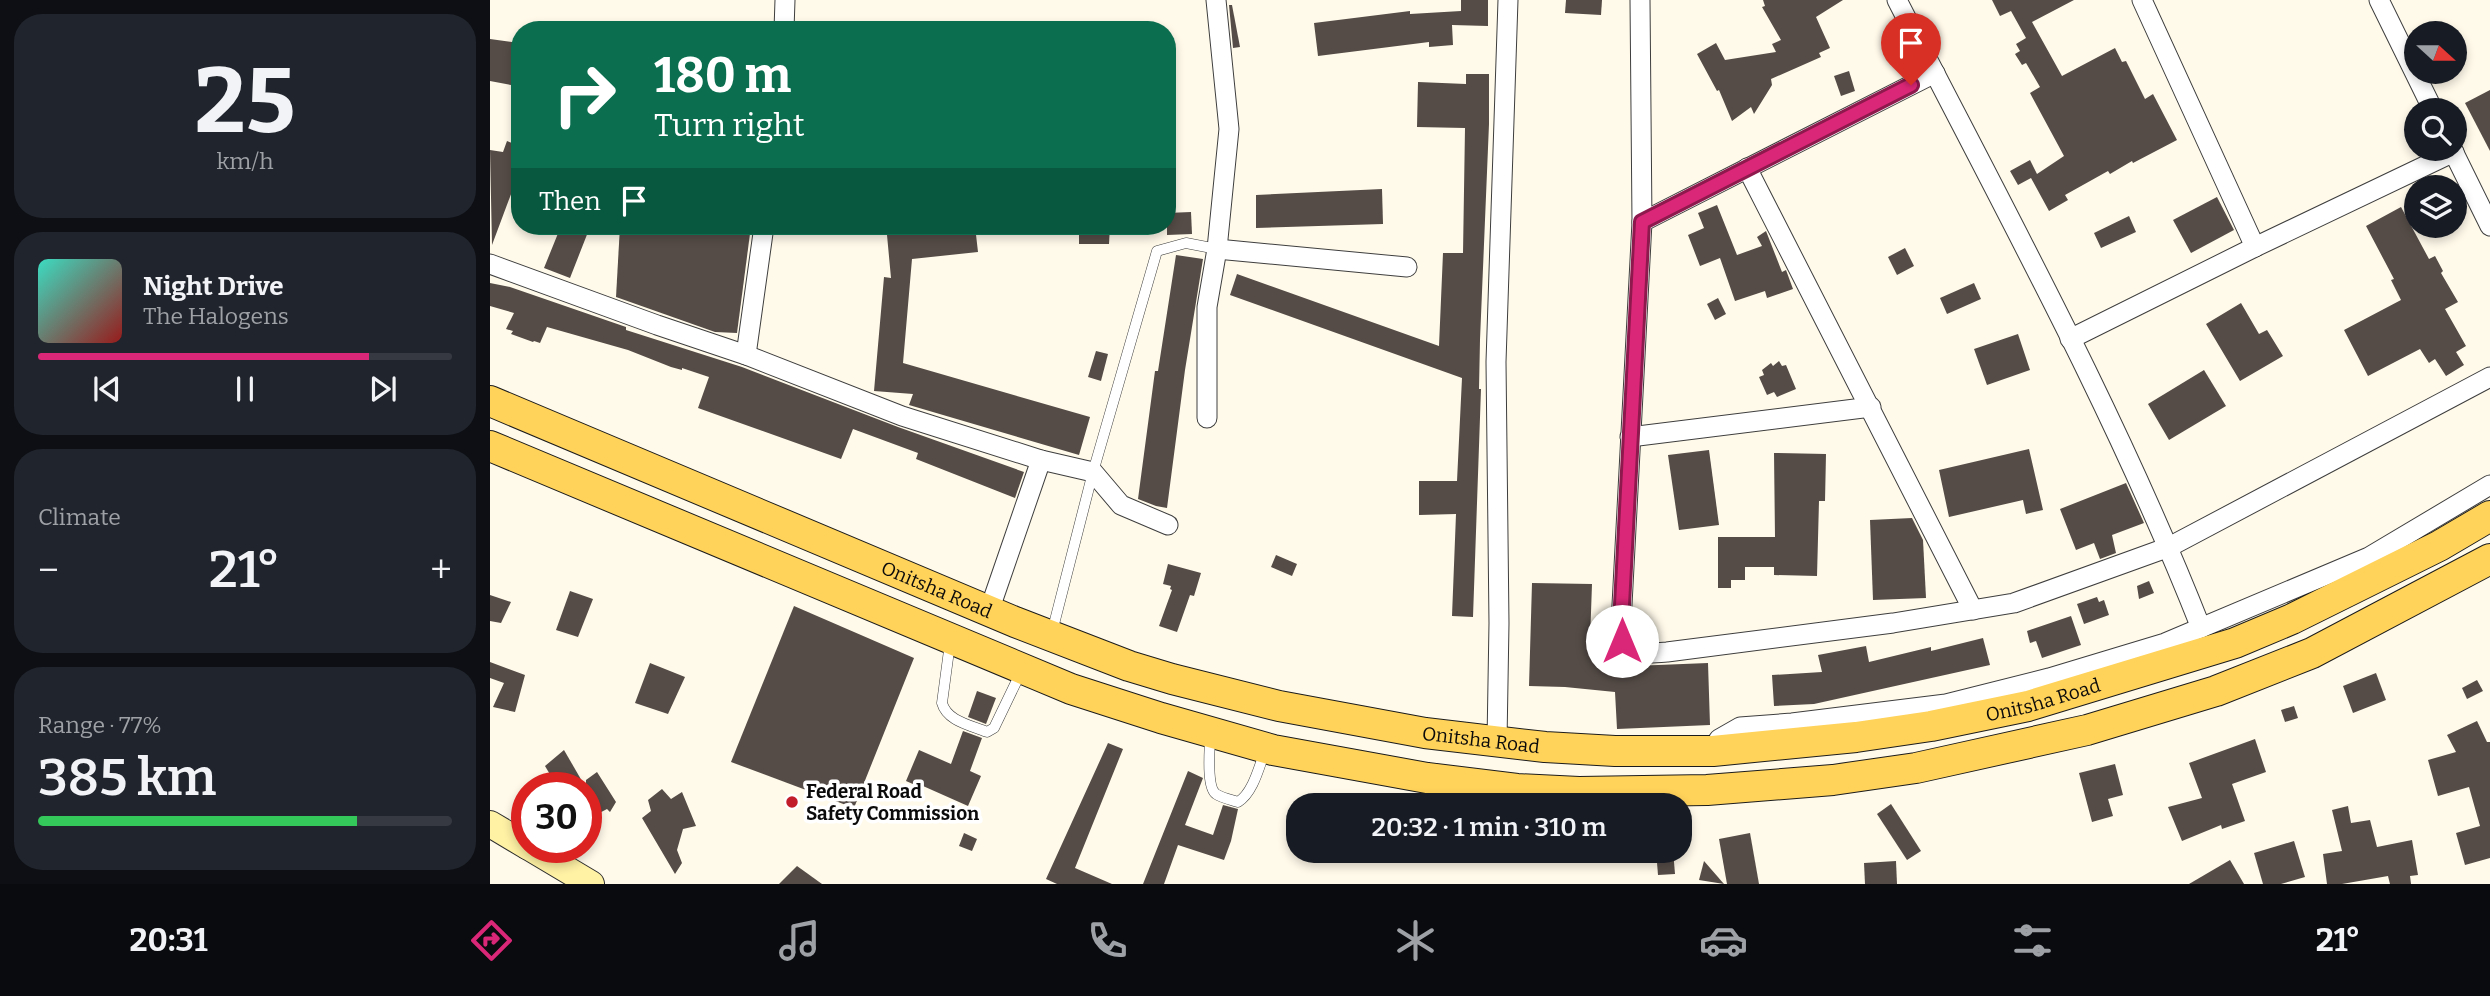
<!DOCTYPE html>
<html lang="en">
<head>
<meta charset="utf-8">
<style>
  :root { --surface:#171b24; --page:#20242c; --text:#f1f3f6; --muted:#9ea1a6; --line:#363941; --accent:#db2777 }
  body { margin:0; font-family:Bitter,serif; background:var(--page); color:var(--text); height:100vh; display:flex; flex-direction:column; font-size:26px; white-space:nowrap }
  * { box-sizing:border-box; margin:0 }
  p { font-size:23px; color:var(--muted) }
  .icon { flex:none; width:38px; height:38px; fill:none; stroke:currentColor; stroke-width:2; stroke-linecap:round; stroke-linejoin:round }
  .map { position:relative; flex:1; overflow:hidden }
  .panel { display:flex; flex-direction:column; gap:14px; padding:14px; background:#0d0f14; width:490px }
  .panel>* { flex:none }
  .guide { position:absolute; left:21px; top:21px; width:665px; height:214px; border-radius:28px; box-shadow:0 4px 10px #0003; background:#0b6e4f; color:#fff; overflow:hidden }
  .needle { width:46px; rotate:111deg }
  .buttons { position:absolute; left:1914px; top:21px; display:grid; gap:14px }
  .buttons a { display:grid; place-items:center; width:63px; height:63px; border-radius:50%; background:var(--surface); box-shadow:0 4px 10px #0003; font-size:35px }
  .speed { position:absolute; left:21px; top:772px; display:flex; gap:14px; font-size:35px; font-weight:700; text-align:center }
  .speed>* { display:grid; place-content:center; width:91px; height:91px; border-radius:50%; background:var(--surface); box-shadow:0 4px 10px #0003; line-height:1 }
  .speed .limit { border:10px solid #d22; background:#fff; color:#111 }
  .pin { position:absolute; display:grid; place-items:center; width:60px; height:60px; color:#fff; margin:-72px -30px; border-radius:50% 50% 50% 0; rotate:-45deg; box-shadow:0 0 7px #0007 }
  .pin .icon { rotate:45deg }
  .me { position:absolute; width:77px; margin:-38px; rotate:0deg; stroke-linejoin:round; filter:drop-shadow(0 0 5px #0008) }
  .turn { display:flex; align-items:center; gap:24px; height:147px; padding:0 28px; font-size:32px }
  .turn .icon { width:91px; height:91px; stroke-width:2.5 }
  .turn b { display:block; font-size:49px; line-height:60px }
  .then { display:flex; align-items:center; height:66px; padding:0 28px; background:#0003; gap:14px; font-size:26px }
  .big { font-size:52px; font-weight:600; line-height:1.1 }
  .panel .widget { flex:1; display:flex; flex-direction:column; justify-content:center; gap:10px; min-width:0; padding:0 24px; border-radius:28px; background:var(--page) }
  .panel .dial { align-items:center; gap:0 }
  .dial b { font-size:91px; line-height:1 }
  .song { display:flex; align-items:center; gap:21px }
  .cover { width:84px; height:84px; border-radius:10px; background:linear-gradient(135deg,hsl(170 70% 55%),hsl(0 70% 35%)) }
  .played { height:7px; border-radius:4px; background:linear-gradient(90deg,var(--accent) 80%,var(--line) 80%) }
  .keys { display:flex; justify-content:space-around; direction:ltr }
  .heat { display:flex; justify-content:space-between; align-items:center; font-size:38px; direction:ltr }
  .charge { height:10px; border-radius:5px; background:linear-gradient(90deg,#34c759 77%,var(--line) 0) }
  .trip { position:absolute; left:796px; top:793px; width:406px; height:70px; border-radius:28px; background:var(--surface); box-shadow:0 4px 10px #0003; font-weight:600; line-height:70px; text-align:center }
  .tab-bar { display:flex; height:112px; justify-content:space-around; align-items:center; background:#090b0e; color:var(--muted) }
  .tab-bar .icon { width:49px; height:49px }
  .tab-bar .on { color:var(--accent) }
  .tab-bar b { font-size:32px; color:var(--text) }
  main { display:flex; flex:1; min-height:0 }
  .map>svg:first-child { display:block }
</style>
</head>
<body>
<main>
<section class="panel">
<div class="widget dial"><b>25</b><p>km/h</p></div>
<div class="widget">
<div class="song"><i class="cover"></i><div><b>Night Drive</b><p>The Halogens</p></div></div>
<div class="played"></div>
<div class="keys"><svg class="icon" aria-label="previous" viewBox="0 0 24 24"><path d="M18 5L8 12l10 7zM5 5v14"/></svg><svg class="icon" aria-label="pause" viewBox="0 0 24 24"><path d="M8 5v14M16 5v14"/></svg><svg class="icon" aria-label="next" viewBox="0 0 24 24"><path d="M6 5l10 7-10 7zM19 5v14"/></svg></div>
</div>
<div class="widget"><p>Climate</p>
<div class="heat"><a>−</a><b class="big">21°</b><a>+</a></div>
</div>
<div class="widget"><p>Range · 77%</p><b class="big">385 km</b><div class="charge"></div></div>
</section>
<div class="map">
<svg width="2000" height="884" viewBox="0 0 2000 884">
  <rect width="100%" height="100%" fill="#fffaea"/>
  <g fill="#554c47">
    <polygon points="971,0 998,0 998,26 962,25 963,45 939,47 939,42 828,56 824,23 920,11 920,14 971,11"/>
    <polygon points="1076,0 1112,0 1111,15 1075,13"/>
    <polygon points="1273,0 1353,0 1326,17 1340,48 1329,53 1331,57 1281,79 1282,85 1264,114 1261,107 1242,121 1229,90 1227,91 1207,54 1226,43 1235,60 1286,52 1282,44 1291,40 1272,7 1275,6"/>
    <polygon points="1502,0 1584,0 1542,22 1572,76 1625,48 1632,62 1636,61 1655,99 1663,94 1687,140 1643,163 1642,161 1620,174 1618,171 1575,195 1578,200 1559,211 1541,178 1528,185 1520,171 1540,160 1547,174 1574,156 1540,93 1550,87 1536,63 1532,65 1525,54 1530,51 1526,44 1536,38 1521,11 1510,16"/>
    <polygon points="739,5 742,5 750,47 743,48"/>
    <polygon points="0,39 30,43 30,76 23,75 21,85 0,81"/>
    <polygon points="1359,71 1365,91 1351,96 1344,76"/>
    <polygon points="976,74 999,74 999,124 990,340 989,389 991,389 983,617 962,616 966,514 929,515 929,481 967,481 972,378 740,295 747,274 949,346 953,253 973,253 975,128 927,127 928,82 976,84"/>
    <polygon points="2000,90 2000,151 1975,103"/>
    <polygon points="17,141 30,146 30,170 2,245 0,150 13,152"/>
    <polygon points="892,189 893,224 766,228 766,195"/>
    <polygon points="1727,197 1744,230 1701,253 1683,220"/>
    <polygon points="1227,205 1247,255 1272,246 1267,237 1276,231 1292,272 1296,270 1303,289 1277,298 1275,291 1245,301 1230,258 1210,266 1198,235 1214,228 1208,213"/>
    <polygon points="1911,207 1939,259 1945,256 1953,271 1951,273 1968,302 1955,309 1976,346 1966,352 1974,365 1956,376 1945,359 1939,363 1930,349 1878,376 1854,330 1911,300 1901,280 1904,279 1876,226"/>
    <polygon points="701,212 702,234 677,235 677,213"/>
    <polygon points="1639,216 1646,232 1611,248 1604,233"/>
    <polygon points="71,226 98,226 96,231 98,232 80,278 54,268"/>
    <polygon points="130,226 261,226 247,333 225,332 126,297"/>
    <polygon points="485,226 488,252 422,259 413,363 600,417 589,455 419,405 423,394 384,391 394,277 401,278 397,235"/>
    <polygon points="589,226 620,226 619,244 589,244"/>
    <polygon points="1415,248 1424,266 1407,275 1398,257"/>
    <polygon points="686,255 713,259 695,370 677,508 666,506 648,499 665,371 668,371"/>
    <polygon points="0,283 20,287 136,327 136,330 252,367 408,427 534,472 525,498 426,459 428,453 363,429 351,459 208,408 219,377 192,368 192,370 181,367 138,350 57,327 50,343 44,341 43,342 21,334 23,331 16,329 24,313 0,306"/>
    <polygon points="1484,283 1491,299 1457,314 1450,298"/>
    <polygon points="1228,298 1236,314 1225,320 1217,304"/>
    <polygon points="1751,303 1769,334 1777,330 1793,356 1750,381 1716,324"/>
    <polygon points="1528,334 1540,370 1497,385 1484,349"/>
    <polygon points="606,351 618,354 611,381 598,377"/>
    <polygon points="1289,361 1292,366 1296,365 1306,389 1287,397 1284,392 1277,395 1269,377 1274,375 1272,370 1281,363 1283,366"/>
    <polygon points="1714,370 1736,406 1679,440 1658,404"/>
    <polygon points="1539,449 1553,510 1536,514 1533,500 1459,517 1449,470"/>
    <polygon points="1219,450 1229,525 1189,530 1178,455"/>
    <polygon points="1284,453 1336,454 1335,501 1329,501 1327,576 1284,575 1284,567 1255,567 1255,580 1241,580 1241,588 1228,588 1228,537 1285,537"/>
    <polygon points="1636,483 1654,523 1622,535 1626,553 1610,559 1604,543 1586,550 1570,509"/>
    <polygon points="1422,518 1433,540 1436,598 1383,600 1380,520"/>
    <polygon points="786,555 807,564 802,576 781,567"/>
    <polygon points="678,564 711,573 704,596 700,595 687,632 669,626 682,590 680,589 681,586 673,584"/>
    <polygon points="1659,581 1664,593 1649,599 1647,586"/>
    <polygon points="1042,583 1102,584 1100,641 1121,644 1118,667 1218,663 1220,725 1127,729 1125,692 1075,687 1039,686"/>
    <polygon points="80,591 103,599 88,637 66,630"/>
    <polygon points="0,595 21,602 11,623 0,621"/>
    <polygon points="1607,597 1609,602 1614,600 1619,615 1594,624 1587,604"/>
    <polygon points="304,606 424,658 364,808 241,762"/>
    <polygon points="1581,616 1591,645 1552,658 1546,641 1540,643 1537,631"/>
    <polygon points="1493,638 1500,665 1324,704 1284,706 1282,675 1332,672 1328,655 1376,646 1379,662 1441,647 1441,651"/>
    <polygon points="0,662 35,675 25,712 3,707 14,683 0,678"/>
    <polygon points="160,663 195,677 178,714 145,703"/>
    <polygon points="1886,673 1896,700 1863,713 1853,686"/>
    <polygon points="1987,680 1993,691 1977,699 1972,688"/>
    <polygon points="487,691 506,698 496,724 478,717"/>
    <polygon points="1804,706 1808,718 1795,722 1791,710"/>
    <polygon points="1987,721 1997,742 2000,742 2000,858 1975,865 1966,833 1990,826 1979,787 1948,796 1938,760 1966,752 1957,735"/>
    <polygon points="473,731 492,738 480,771 491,776 478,806 433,786 432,788 416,781 429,750 461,764"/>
    <polygon points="1765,739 1776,772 1742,784 1755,821 1732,829 1731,825 1692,841 1678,807 1712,798 1699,763"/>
    <polygon points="618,743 633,749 585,868 622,884 567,884 556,879"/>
    <polygon points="74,750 96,788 68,788 55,766"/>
    <polygon points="1625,764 1633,795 1618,799 1623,816 1602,822 1589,773"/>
    <polygon points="698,771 713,778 695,825 723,835 733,805 748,809 741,841 734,860 688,845 674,884 653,884"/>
    <polygon points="107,772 126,802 120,812 117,809 96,820 96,780"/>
    <polygon points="172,789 181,799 192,792 206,826 193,829 187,850 192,863 185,874 152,818 161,811 158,800"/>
    <polygon points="1401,804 1431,851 1417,860 1387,814"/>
    <polygon points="1858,806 1861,823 1880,820 1887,847 1922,840 1928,875 1920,876 1921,884 1900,884 1898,876 1852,884 1837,884 1833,854 1852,851 1842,810"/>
    <polygon points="474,833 487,839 482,851 469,846"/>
    <polygon points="1260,833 1269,884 1237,884 1229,839"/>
    <polygon points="1804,841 1815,877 1791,884 1773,884 1764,853"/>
    <polygon points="1166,850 1183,850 1185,874 1168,875"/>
    <polygon points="1740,860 1754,884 1699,884"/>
    <polygon points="1214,861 1234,884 1209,880"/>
    <polygon points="1406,861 1407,884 1375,884 1374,863"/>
    <polygon points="307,866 332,884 289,884"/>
  </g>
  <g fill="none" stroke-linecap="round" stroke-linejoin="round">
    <defs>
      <g id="service">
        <polyline points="562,632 603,472 667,251 696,243 727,249"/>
        <path d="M460,643l-8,60c5,18 28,22 45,29l7,-4 27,-56"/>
        <path d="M720,736c0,12 -4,51 6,58 6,4 16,6 22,8 15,-9 21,-35 27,-51"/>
      </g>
      <g id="minor">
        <path d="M1150,0l2,222 -21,402c2,34 17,30 46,28l226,-29 121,-20 155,-56 321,-170"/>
        <path d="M1407,0c106,207 219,412 304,628"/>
        <polyline points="1652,0 1765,247"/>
        <polyline points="1889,0 1943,110"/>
        <polyline points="294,30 295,0"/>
        <polyline points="1962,149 2000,226"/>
        <polyline points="1257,168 1483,610"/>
        <polyline points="1152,222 1445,73"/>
        <polyline points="727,249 917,267"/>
        <polyline points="0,264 167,325 256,355 412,416 551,460 603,472 631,505 678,525"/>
        <polyline points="1580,339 1765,247 1964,152"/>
        <polyline points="256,355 274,226"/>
        <polyline points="717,418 717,307 727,249 739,129 726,0"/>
        <polyline points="1140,437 1381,407"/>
        <polyline points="499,611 551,460"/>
        <polyline points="1007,741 1009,623 1006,362 1018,0"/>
        <polyline points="1223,751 1229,739 1250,727 1302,723 1456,704 1559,678 1675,643 1879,557 2000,485"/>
      </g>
      <g id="secondary">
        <polyline points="0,824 37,846"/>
        <polyline points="39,847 101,884"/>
      </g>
      <g id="primary">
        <path id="s1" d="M0,401l525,221 114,44 43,13 107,27 146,27 120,14 70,4h98l143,-14 75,-11 97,-20 207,-63 57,-24 147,-73 51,-30"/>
        <polyline points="0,446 581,689 671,718 783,750 937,778 1027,789 1089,792 1217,790 1343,780 1426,768 1597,730 1726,691 1822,653 2000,559"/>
      </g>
    </defs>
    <use href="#service" stroke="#3e3e3e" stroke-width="11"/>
    <use href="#minor" stroke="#3e3e3e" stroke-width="21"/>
    <use href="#secondary" stroke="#2d2d2d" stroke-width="28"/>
    <use href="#primary" stroke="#1c1c1c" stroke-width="32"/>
    <use href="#service" stroke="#fff" stroke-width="10"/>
    <use href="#minor" stroke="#fff" stroke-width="19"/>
    <use href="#secondary" stroke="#fff2a5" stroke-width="26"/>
    <use href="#primary" stroke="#ffd25a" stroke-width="30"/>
  </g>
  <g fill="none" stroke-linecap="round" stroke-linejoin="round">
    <defs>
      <polyline id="route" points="1132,641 1131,624 1152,222 1421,85"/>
    </defs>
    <use href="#route" stroke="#8e194d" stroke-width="18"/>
    <use href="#route" stroke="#db2777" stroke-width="12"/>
  </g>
  <circle fill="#c21d2a" stroke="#fff" stroke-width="2.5" cx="302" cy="802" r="7"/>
  <g text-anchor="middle" stroke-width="7" stroke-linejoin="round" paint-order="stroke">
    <g font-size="19" fill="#0b0b0b" stroke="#fff">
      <text dy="7" stroke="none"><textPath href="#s1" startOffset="485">Onitsha Road</textPath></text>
      <text dy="7" stroke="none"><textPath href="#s1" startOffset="1619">Onitsha Road</textPath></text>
      <text dy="7" stroke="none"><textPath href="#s1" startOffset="1052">Onitsha Road</textPath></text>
    </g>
    <g font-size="19" font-weight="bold" fill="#0b0b0b" stroke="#fff" text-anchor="start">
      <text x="316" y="798">Federal Road<tspan x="316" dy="22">Safety Commission</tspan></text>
    </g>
  </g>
</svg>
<div class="buttons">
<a><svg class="needle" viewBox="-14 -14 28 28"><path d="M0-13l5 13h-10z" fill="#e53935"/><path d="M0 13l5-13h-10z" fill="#9ea1a6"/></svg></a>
<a><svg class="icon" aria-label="search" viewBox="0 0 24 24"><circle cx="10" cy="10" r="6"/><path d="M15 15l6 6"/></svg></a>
<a><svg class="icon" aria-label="layers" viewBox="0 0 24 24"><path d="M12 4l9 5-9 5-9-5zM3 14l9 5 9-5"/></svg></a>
</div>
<div class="speed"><div class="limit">30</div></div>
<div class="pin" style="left:1421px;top:85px;background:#d93025"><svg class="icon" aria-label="arrive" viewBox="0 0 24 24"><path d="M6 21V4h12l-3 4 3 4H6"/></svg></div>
<svg class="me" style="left:1132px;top:641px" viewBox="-20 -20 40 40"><circle r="19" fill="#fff"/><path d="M0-13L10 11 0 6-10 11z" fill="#db2777"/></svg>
<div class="trip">20:32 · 1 min · 310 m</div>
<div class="guide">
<div class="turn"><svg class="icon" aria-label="right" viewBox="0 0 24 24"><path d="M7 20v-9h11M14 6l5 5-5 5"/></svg><div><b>180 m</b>Turn right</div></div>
<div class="then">Then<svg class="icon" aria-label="arrive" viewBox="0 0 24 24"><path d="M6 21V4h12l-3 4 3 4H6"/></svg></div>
</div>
</div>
</main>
<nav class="tab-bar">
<b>20:31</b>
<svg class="icon on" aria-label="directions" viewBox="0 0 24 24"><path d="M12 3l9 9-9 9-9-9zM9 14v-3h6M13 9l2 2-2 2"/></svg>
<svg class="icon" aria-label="music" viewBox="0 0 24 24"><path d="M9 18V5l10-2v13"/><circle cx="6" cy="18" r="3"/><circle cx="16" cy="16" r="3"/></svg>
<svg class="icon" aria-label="phone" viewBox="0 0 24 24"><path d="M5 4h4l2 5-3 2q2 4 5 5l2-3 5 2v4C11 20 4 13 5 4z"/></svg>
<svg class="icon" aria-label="climate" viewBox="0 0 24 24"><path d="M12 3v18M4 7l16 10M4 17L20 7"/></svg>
<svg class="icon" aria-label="car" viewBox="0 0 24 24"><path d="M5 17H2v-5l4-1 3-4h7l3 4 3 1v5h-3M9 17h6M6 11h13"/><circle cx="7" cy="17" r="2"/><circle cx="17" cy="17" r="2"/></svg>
<svg class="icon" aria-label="filters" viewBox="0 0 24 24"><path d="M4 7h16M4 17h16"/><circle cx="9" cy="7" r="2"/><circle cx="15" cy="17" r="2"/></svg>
<b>21°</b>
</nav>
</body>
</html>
